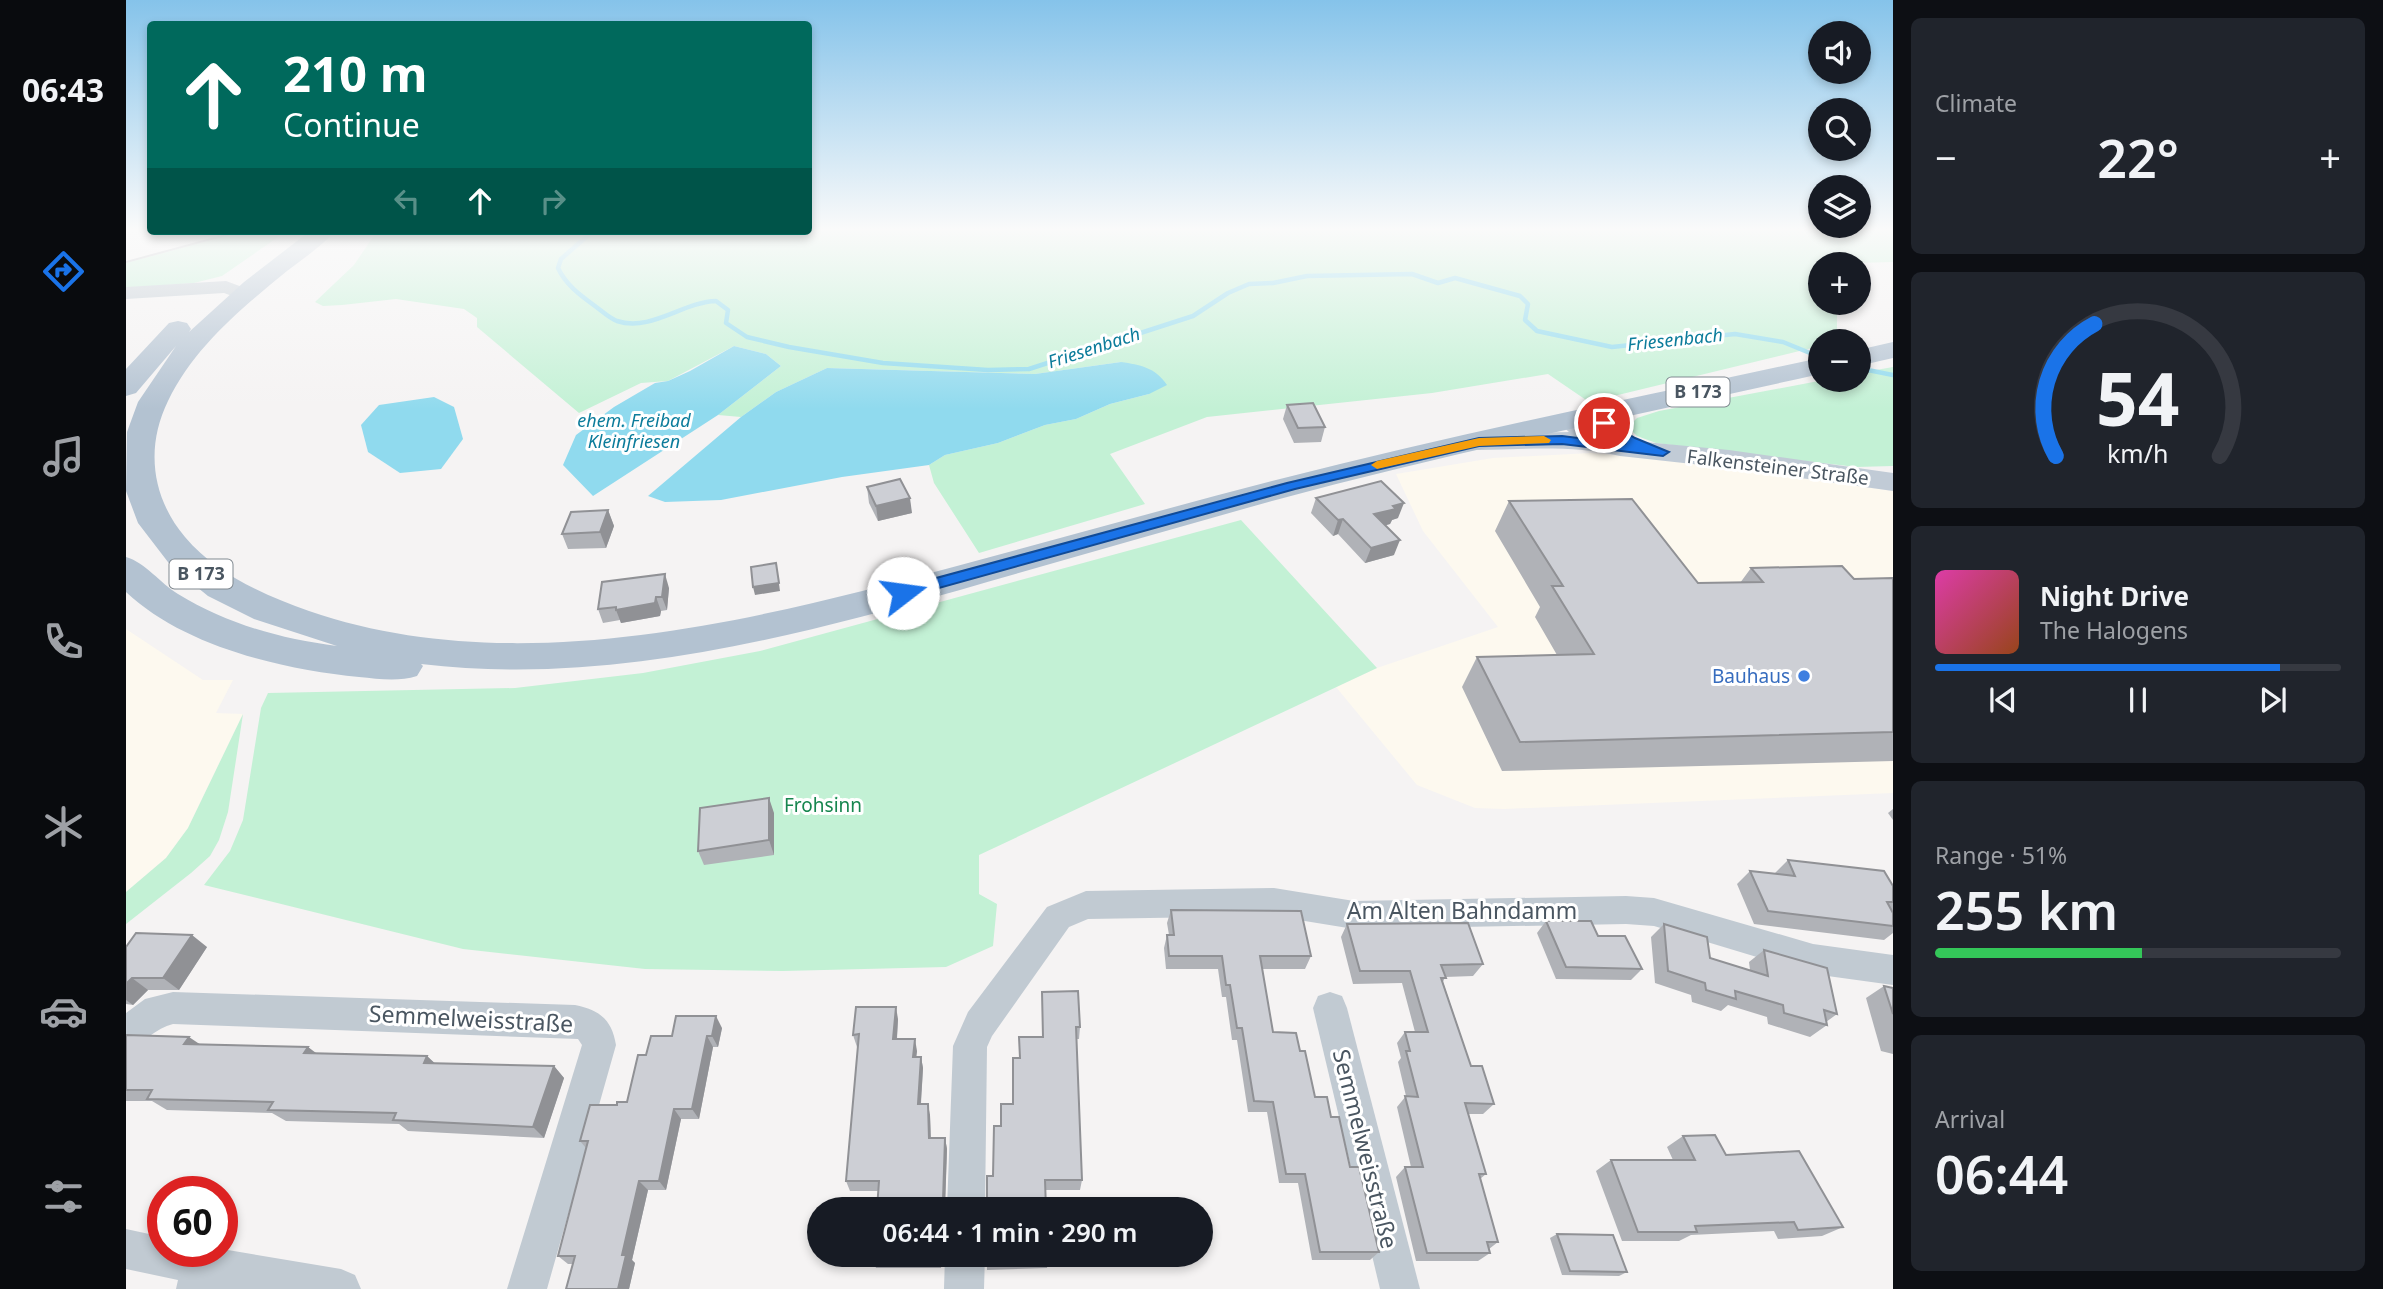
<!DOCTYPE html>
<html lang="en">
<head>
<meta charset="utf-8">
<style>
  :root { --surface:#171b24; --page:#20242c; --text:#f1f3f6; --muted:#9ea1a6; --line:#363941; --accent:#1a73e8 }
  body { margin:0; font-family:"Noto Sans",sans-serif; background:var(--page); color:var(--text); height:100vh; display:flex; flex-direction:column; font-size:26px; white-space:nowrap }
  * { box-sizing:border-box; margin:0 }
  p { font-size:23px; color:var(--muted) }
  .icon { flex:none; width:38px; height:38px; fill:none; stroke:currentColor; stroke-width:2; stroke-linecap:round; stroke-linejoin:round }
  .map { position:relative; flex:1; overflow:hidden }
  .side { display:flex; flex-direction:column; gap:18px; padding:18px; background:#0d0f14; width:490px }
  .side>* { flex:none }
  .top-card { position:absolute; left:21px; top:21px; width:665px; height:214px; border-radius:7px; box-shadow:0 4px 10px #0003; background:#00695c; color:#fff; overflow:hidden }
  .controls { position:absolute; left:1682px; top:21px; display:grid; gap:14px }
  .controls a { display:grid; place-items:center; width:63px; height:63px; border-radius:50%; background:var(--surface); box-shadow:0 4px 10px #0003; font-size:35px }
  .speed { position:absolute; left:21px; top:1176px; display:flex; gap:14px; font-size:35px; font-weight:700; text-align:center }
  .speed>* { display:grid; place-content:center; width:91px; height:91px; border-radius:50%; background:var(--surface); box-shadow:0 4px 10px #0003; line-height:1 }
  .speed .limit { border:10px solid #d22; background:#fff; color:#111 }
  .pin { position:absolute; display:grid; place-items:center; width:60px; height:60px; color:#fff; margin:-30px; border:4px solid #fff; border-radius:50%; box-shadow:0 2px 7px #0007 }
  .me { position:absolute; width:77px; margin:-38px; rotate:75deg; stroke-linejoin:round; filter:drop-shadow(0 0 5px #0008) }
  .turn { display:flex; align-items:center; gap:24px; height:147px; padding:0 21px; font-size:32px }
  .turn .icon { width:91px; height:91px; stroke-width:2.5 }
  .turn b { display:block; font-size:49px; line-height:60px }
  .lanes { display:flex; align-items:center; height:66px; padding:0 21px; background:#0003; justify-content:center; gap:35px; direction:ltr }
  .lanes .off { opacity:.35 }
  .big { font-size:52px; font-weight:600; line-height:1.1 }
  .side .tile { flex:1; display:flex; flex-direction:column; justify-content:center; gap:10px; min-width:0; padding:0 24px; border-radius:10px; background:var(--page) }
  .side .dial { align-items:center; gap:0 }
  .dial svg { height:182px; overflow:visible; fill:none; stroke:var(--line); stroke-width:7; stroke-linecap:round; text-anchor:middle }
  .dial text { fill:var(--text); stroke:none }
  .song { display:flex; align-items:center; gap:21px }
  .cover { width:84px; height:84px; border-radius:10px; background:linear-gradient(135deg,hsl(320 70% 55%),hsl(20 70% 35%)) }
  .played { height:7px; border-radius:4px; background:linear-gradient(90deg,var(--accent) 85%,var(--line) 85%) }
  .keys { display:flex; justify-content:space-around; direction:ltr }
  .heat { display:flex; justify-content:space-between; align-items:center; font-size:38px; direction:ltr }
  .charge { height:10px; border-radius:5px; background:linear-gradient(90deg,#34c759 51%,var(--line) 0) }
  .trip { position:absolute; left:681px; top:1197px; width:406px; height:70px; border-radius:35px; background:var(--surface); box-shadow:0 4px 10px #0003; font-weight:600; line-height:70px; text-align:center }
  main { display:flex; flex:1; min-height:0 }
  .tabs { display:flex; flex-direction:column; width:126px; justify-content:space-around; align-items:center; background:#090b0e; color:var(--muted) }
  .tabs .icon { width:49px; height:49px }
  .tabs .selected { color:var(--accent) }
  .tabs b { font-size:32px; color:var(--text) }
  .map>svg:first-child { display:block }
</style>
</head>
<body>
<main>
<nav class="tabs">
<b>06:43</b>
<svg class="icon selected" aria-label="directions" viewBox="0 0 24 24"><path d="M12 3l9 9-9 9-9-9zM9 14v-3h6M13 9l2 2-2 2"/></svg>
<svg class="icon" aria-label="music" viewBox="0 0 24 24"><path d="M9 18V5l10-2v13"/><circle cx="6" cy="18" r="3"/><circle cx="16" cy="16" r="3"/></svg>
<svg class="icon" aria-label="phone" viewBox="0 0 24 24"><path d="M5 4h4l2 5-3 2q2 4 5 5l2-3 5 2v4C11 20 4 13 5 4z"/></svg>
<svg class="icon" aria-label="climate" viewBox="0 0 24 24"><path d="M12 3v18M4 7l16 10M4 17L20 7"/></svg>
<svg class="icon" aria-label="car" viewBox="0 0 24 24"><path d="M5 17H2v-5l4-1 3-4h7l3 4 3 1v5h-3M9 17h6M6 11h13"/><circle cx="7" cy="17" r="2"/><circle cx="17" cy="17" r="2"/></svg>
<svg class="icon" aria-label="filters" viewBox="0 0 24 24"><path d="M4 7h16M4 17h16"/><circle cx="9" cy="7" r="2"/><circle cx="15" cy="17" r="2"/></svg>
</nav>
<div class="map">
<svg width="1767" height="1289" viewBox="0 0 1767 1289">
  <rect width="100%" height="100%" fill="#f5f3f3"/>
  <g fill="#fdf9ef">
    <polygon points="1465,453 1539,460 1767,491 1767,793 1378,809 1349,808 1291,785 1210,687 1251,668 1372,627 1297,531 1270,474 1367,458"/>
    <polygon points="0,629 77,680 107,680 90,713 117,714 62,828 40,858 0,892"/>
  </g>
  <g fill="#c3f1d5">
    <polygon points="683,228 1767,228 1767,262 1694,264 1694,303 1711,303 1711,341 1694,341 1694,346 1463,402 1422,374 1306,393 1081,417 984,454 1019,504 853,553 808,483 803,465 819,455 872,443 919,425 950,419 984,404 1023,394 995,362 909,374 701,368 650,392 615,417 592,415 655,366 640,354 608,346 542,381 515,383 453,413 351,327 351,318 338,309 270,299 216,305 197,306 189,302 228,265 251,231 682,231"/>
    <polygon points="119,231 161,231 96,276 68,283 0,288 0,263"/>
    <polygon points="1767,367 1767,466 1730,467 1530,443 1511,436 1502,427 1511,418 1533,411 1698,380 1732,380 1733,373"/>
    <polygon points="1115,520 1251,668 853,855 853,894 871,904 867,946 820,967 657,971 519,969 337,949 78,885 104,851 117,820 135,708 142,693 389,688 517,673 634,651"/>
    <polygon points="117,714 102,812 93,840 84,856 65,873 0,924 0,892 40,858 62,828"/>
  </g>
  <g fill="#90daee">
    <polygon points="608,346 640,354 655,366 592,415 467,496 437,465 450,435 488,407 529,383 542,381 564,371"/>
    <path d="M995,362c19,3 34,5 46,23l-18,9 -39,10 -34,15 -31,6 -47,18 -53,12 -16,10 -87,12 -121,23 -56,2 -17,-6 93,-79 35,-25 51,-24 208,6z"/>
    <polygon points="308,397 328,407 337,439 315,469 274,473 242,452 235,425 253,405"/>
  </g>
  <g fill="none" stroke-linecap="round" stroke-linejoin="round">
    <g stroke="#90daee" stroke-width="4.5">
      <path d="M467,231l-32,28 -3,9c8,17 22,27 37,38 7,5 14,12 22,15 34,11 66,-19 99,-20l12,9 -2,13 21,14 42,10 94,16 105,7 41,-1 164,-53 35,-23 21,-9 24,-1 34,-7 105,-2 26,9 17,-5 65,18 8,8 -3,16 12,11 75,16 123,-13 48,8 27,11"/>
      <polyline points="1732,368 1767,375"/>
    </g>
    <g fill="#c1cad2" fill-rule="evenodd">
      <polygon points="1148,888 1228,901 1500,896 1528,898 1687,944 1767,955 1767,985 1687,974 1528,926 1500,924 1228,929 1148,916 962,919 943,927 866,1036 861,1047 859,1209 821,1209 827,1046 842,1012 921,907 960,891"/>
      <path d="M47,992l402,13c25,5 37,15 41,40l-69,244h-40l75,-244 -4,-6 -405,-15c-17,4 -30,19 -47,26v-37l19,-14z"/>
      <polygon points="1204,992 1216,996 1221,1008 1294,1289 1254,1289 1187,1008 1192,996"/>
      <polygon points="0,1229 37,1237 37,1251 96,1251 96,1249 215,1269 229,1275 235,1289 50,1289 52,1280 0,1269"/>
      <polygon points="819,1255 859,1255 858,1289 818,1289"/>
    </g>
    <polygon fill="#c1cad2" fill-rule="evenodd" points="100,281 127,291 130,295 127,299 120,301 98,293 0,299 0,287"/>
    <path fill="#c1cbd6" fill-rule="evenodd" d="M1445,413l10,2 23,18 20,7 105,10 164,23v18l-164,-23 -109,-12c-45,-11 -94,-7 -141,-6l-10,-2 -4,-6 4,-6 10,-2 90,-2 -12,-11 4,-6z"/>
    <g fill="#b3c2d1" fill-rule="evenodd">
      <path d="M184,231h25c-13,15 -31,27 -48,40 -45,37 -93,76 -119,130 -23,47 -16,97 17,136 31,37 79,58 124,74 206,71 445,10 648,-45 107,-29 215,-59 323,-87 178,-46 360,-82 540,-121v16c-183,41 -367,78 -548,127 -104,29 -208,59 -312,89 -175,49 -355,96 -539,74l2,2 -6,10c-19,6 -38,3 -58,1 -76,-7 -176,-31 -233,-85v-35c20,6 34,26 52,37 49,30 103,45 159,52l-83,-27 -46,-23 -37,-30 -33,-43 -12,-32 1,-59 11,-30 38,-56 -40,47 -10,3v-27l43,-46 9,-2 9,2 4,6 -2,3 55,-50z"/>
      <polygon points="1767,342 1767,358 1732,366 1732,350"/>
    </g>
    <polyline stroke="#b5b8bd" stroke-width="2" points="0,262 115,231"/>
  </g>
  <g fill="#b0b2b7">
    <polygon points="1161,405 1199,427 1195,442 1168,443 1157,419"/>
    <polygon points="741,487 786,513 752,521 743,503"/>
    <polygon points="1190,498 1272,518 1266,520 1264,524 1259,525 1268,555 1239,563 1212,534 1207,536 1185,513"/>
    <polygon points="1383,501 1572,583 1614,583 1625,568 1728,579 1767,578 1767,761 1376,771 1336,687 1351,657 1431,655 1409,617 1414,607 1369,531"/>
    <polygon points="482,510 488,526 480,548 442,549 436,534"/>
    <polygon points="543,588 541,610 535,611 534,616 495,623 494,620 477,623 472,609"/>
    <polygon points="1767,809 1767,820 1762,813"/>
    <polygon points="648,813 648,855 578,865 572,851"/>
    <polygon points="1662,860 1767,886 1767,933 1758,940 1628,924 1611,884 1624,871 1648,874"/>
    <polygon points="1045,910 1185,956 1179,969 1136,969 1147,1032 1174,1051 1189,1097 1205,1117 1224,1167 1253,1252 1244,1260 1186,1260 1172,1183 1153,1183 1141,1112 1122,1112 1111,1040 1106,1040 1100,997 1096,997 1092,969 1040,969 1038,948 1041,935 1043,935 1041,923"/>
    <polygon points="1420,921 1472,936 1516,969 1505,980 1430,979 1411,933"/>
    <polygon points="1221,924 1357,964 1347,976 1319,977 1317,982 1345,1066 1368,1104 1357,1114 1342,1114 1360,1174 1354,1179 1372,1242 1363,1249 1364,1253 1352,1261 1290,1261 1270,1177 1279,1167 1285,1167 1271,1107 1280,1096 1272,1062 1275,1058 1271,1043 1279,1032 1289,1032 1276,983 1227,984 1215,937"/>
    <polygon points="1538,924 1584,958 1624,970 1623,962 1638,950 1711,1014 1700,1022 1701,1025 1684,1037 1642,1024 1641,1017 1602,1005 1595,1011 1566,1002 1565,995 1529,983 1525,937"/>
    <polygon points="0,947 81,947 53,990 22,990 7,1005 0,1004"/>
    <polygon points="1758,986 1767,988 1767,1054 1755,1051 1740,998"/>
    <polygon points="916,992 954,1027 953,1039 950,1039 956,1180 954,1190 919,1190 920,1209 751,1209 753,1191 724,1191 720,1181 732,1047 731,1047 727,1035 772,1019 771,1039 791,1051 790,1057 795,1057 797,1068 795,1104 804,1115 805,1138 819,1138 821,1149 819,1202 858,1202 861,1200 867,1176 875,1126 887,1104 893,1058 916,1037"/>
    <polygon points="596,1028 592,1047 587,1047 573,1119 555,1119 540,1190 522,1190 506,1260 509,1263 503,1289 440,1289 447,1264 442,1264 432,1256 460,1148 454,1141 491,1105 501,1102 520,1055 546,1036"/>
    <polygon points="0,1035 74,1044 182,1047 190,1054 301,1056 308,1063 428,1066 438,1078 418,1138 282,1131 273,1124 160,1121 146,1113 41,1110 26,1101 0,1101"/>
    <polygon points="1557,1136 1600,1155 1717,1227 1696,1236 1652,1239 1648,1231 1565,1235 1553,1241 1496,1241 1470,1171 1485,1160 1547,1160 1541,1147"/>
    <polygon points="1431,1234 1501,1272 1493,1276 1436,1275 1424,1238"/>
    <polygon points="816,1255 815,1268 750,1268 747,1260"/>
    <polygon points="922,1260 921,1268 861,1270 861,1262"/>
  </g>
  <g fill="#909195">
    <polygon points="784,498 786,513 752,521 750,506"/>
    <polygon points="1278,503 1272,518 1266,520 1264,524 1243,530 1248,514 1267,506"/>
    <polygon points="482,510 488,526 480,548 474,532"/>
    <polygon points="1217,519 1212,534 1207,536 1212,520"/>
    <polygon points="1274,540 1268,555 1239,563 1245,548"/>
    <polygon points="650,563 654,591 629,595 627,587"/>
    <polygon points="539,574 543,588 541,610 536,597"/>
    <polygon points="530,597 535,611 534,616 495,623 490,610"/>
    <polygon points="643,798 648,813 648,855 643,840"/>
    <polygon points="66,935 81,947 53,990 37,978"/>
    <polygon points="6,978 22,990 7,1005 0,1000 0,984"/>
    <polygon points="770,1007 772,1019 770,1051 767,1039"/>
    <polygon points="590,1016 596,1028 592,1047 586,1036"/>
    <polygon points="581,1036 587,1047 573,1119 566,1109"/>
    <polygon points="63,1037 81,1049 58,1044"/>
    <polygon points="789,1039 791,1051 789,1068 787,1057"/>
    <polygon points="182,1047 198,1059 178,1053"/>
    <polygon points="301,1056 314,1068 298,1063"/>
    <polygon points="795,1057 797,1068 794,1115 792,1104"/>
    <polygon points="428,1066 438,1078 418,1138 407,1127"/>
    <polygon points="802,1104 804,1115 805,1149 803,1138"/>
    <polygon points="548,1109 555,1119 540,1190 533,1181"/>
    <polygon points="819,1138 821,1149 819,1209 817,1201"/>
    <polygon points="513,1181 522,1190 506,1260 509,1263 503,1289 492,1289 496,1255"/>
    <polygon points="814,1255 816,1255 815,1268 814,1260"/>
  </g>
  <g fill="#cdcfd5" stroke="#909195" stroke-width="2">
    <polygon points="1187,403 1199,427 1172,428 1161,405"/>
    <polygon points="774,479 784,498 750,506 741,487"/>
    <polygon points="1255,481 1278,503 1267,506 1270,509 1248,514 1274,540 1245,548 1217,519 1212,520 1190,498"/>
    <polygon points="1506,499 1572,583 1637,582 1625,568 1716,566 1728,579 1767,578 1767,732 1394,742 1351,657 1468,654 1426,586 1437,586 1383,501"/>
    <polygon points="482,510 474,532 436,534 445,512"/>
    <polygon points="650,563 653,583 627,587 625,567"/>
    <polygon points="539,574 536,597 530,597 529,603 490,610 490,607 472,609 476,582"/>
    <polygon points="643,798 643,840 572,851 574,808"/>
    <polygon points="1662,860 1758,871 1767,886 1767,902 1761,902 1767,913 1767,926 1642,911 1624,871 1669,876"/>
    <polygon points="1045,910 1175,911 1185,956 1134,956 1147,1032 1170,1033 1174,1051 1179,1051 1189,1097 1201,1097 1205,1117 1213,1117 1224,1167 1233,1167 1253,1252 1194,1252 1179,1174 1160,1174 1147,1102 1128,1101 1116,1028 1111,1028 1104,985 1100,985 1096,956 1043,956 1041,935 1048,935"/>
    <polygon points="1420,921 1465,921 1472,936 1499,936 1516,969 1440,967"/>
    <polygon points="1342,923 1357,964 1315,965 1320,978 1315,978 1345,1066 1356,1066 1368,1104 1339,1103 1360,1174 1353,1174 1372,1242 1361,1242 1364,1253 1301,1253 1279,1167 1297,1167 1279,1096 1292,1097 1280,1051 1284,1051 1279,1032 1302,1032 1284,971 1234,971 1221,924"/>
    <polygon points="1538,924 1581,937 1584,958 1642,976 1638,950 1701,968 1711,1014 1698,1010 1701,1025 1658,1013 1657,1005 1609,991 1610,999 1580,990 1579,983 1542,971"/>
    <polygon points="10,933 66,935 37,978 6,978 0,984 0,947"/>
    <polygon points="1758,986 1767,988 1767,1014"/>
    <polygon points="952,991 954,1027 950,1027 956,1180 919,1180 920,1209 751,1209 753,1181 720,1181 733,1034 727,1035 730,1007 770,1007 767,1039 789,1039 787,1057 795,1057 792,1104 802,1104 803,1138 819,1138 817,1201 858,1202 861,1200 861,1176 867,1176 868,1126 875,1126 875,1104 887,1104 887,1058 894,1058 893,1037 917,1037 916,992"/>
    <polygon points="550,1016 590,1016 586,1036 581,1036 566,1109 548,1109 533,1181 513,1181 496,1255 500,1255 492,1289 440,1289 449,1256 432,1256 462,1141 454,1141 464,1105 491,1105 491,1102 501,1102 512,1055 520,1055 525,1036 546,1036"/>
    <polygon points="0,1035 63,1037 58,1044 182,1047 178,1053 301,1056 298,1063 428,1066 407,1127 267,1120 270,1113 142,1110 147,1102 21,1099 26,1090 0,1090"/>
    <polygon points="1589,1135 1600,1155 1673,1151 1717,1227 1672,1230 1668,1222 1569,1226 1571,1232 1512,1232 1485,1160 1569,1160 1557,1136"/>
    <polygon points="1431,1234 1487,1235 1501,1272 1444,1271"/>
    <rect x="747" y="1255" width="67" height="5"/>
    <polygon points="861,1255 922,1255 922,1260 861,1262"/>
  </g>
  <linearGradient id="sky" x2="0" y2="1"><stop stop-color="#85c3ea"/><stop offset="0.56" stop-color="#fafafa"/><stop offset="1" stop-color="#fafafa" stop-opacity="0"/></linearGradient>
  <rect width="1767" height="409" fill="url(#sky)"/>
  <polygon fill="#1a73e8" stroke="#114b97" stroke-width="2" points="1478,419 1509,438 1543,452 1537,456 1436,444 1353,446 1169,489 777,598 769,593 777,587 1161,483 1353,438 1436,436 1500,444 1473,425 1471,423"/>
  <polygon fill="#f59e0b" points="1418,436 1425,440 1423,443 1353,446 1251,469 1245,465 1251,461 1353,438"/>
  <circle fill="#3f7fe0" stroke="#fff" stroke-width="2.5" cx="1678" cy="676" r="7"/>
  <g text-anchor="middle" stroke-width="6" stroke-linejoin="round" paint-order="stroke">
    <g font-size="18" font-style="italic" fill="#0c7c9b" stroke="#fff">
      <text transform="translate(1549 340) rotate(-6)" y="6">Friesenbach</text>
      <text transform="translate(968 348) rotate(-18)" y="6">Friesenbach</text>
      <text x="508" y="427">ehem. Freibad<tspan x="508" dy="21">Kleinfriesen</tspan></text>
    </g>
    <g fill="#fff" stroke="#808990" stroke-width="2">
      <rect x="1540.5" y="377.5" width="63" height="29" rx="5"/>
      <rect x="43.5" y="559.5" width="63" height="29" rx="5"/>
    </g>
    <g font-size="18" font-weight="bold" fill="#4a5661">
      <text x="1572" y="398">B 173</text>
      <text x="75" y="580">B 173</text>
    </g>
    <g font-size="19" fill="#4a5661" stroke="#fff">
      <text transform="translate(1652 467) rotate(7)" y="7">Falkensteiner Straße</text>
    </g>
    <g font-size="19" fill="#366cbe" stroke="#fff" text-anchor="end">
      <text x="1664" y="683">Bauhaus</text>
    </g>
    <g font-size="19" fill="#17864f" stroke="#fff">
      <text x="697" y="812">Frohsinn</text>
    </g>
    <g font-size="23" fill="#4a5661" stroke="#fff">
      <text x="1336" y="919">Am Alten Bahndamm</text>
      <text transform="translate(345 1019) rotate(3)" y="8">Semmelweisstraße</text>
      <text transform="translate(1239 1149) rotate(76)" y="8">Semmelweisstraße</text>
    </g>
  </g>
</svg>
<div class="controls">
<a><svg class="icon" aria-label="sound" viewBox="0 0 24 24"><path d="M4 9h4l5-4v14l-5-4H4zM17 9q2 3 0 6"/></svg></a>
<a><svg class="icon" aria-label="search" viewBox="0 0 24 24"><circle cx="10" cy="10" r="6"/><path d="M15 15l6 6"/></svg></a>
<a><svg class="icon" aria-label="layers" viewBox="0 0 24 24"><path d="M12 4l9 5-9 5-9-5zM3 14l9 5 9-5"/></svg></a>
<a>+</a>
<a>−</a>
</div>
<div class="speed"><div class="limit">60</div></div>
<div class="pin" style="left:1478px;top:423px;background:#d93025"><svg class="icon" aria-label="arrive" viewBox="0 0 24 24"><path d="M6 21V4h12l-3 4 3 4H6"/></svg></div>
<svg class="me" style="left:777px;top:593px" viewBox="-20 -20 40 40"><circle r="19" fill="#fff"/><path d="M0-13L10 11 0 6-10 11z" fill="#1a73e8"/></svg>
<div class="trip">06:44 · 1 min · 290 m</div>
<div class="top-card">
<div class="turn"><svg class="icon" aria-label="ahead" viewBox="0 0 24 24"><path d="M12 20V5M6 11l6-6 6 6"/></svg><div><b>210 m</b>Continue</div></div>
<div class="lanes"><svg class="icon off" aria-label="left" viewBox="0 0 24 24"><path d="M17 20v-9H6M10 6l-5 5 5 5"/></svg><svg class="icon" aria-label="ahead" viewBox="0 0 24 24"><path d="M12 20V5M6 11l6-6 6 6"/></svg><svg class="icon off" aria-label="right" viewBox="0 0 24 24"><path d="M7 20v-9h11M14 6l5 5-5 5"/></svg></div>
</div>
</div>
<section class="side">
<div class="tile"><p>Climate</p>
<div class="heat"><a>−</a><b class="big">22°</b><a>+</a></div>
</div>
<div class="tile dial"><svg viewBox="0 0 100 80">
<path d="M14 69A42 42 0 1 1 86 69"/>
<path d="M14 69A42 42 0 0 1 31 11" stroke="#1a73e8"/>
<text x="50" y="56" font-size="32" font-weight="700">54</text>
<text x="50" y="72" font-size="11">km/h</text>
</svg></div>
<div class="tile">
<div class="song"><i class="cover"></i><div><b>Night Drive</b><p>The Halogens</p></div></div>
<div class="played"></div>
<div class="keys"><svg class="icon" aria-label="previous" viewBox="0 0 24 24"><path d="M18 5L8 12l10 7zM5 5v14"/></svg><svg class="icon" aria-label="pause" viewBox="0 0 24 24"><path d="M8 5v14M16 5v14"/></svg><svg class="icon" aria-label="next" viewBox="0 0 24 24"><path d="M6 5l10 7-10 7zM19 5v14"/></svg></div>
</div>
<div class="tile"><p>Range · 51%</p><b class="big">255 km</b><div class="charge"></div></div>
<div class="tile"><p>Arrival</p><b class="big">06:44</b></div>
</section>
</main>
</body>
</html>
